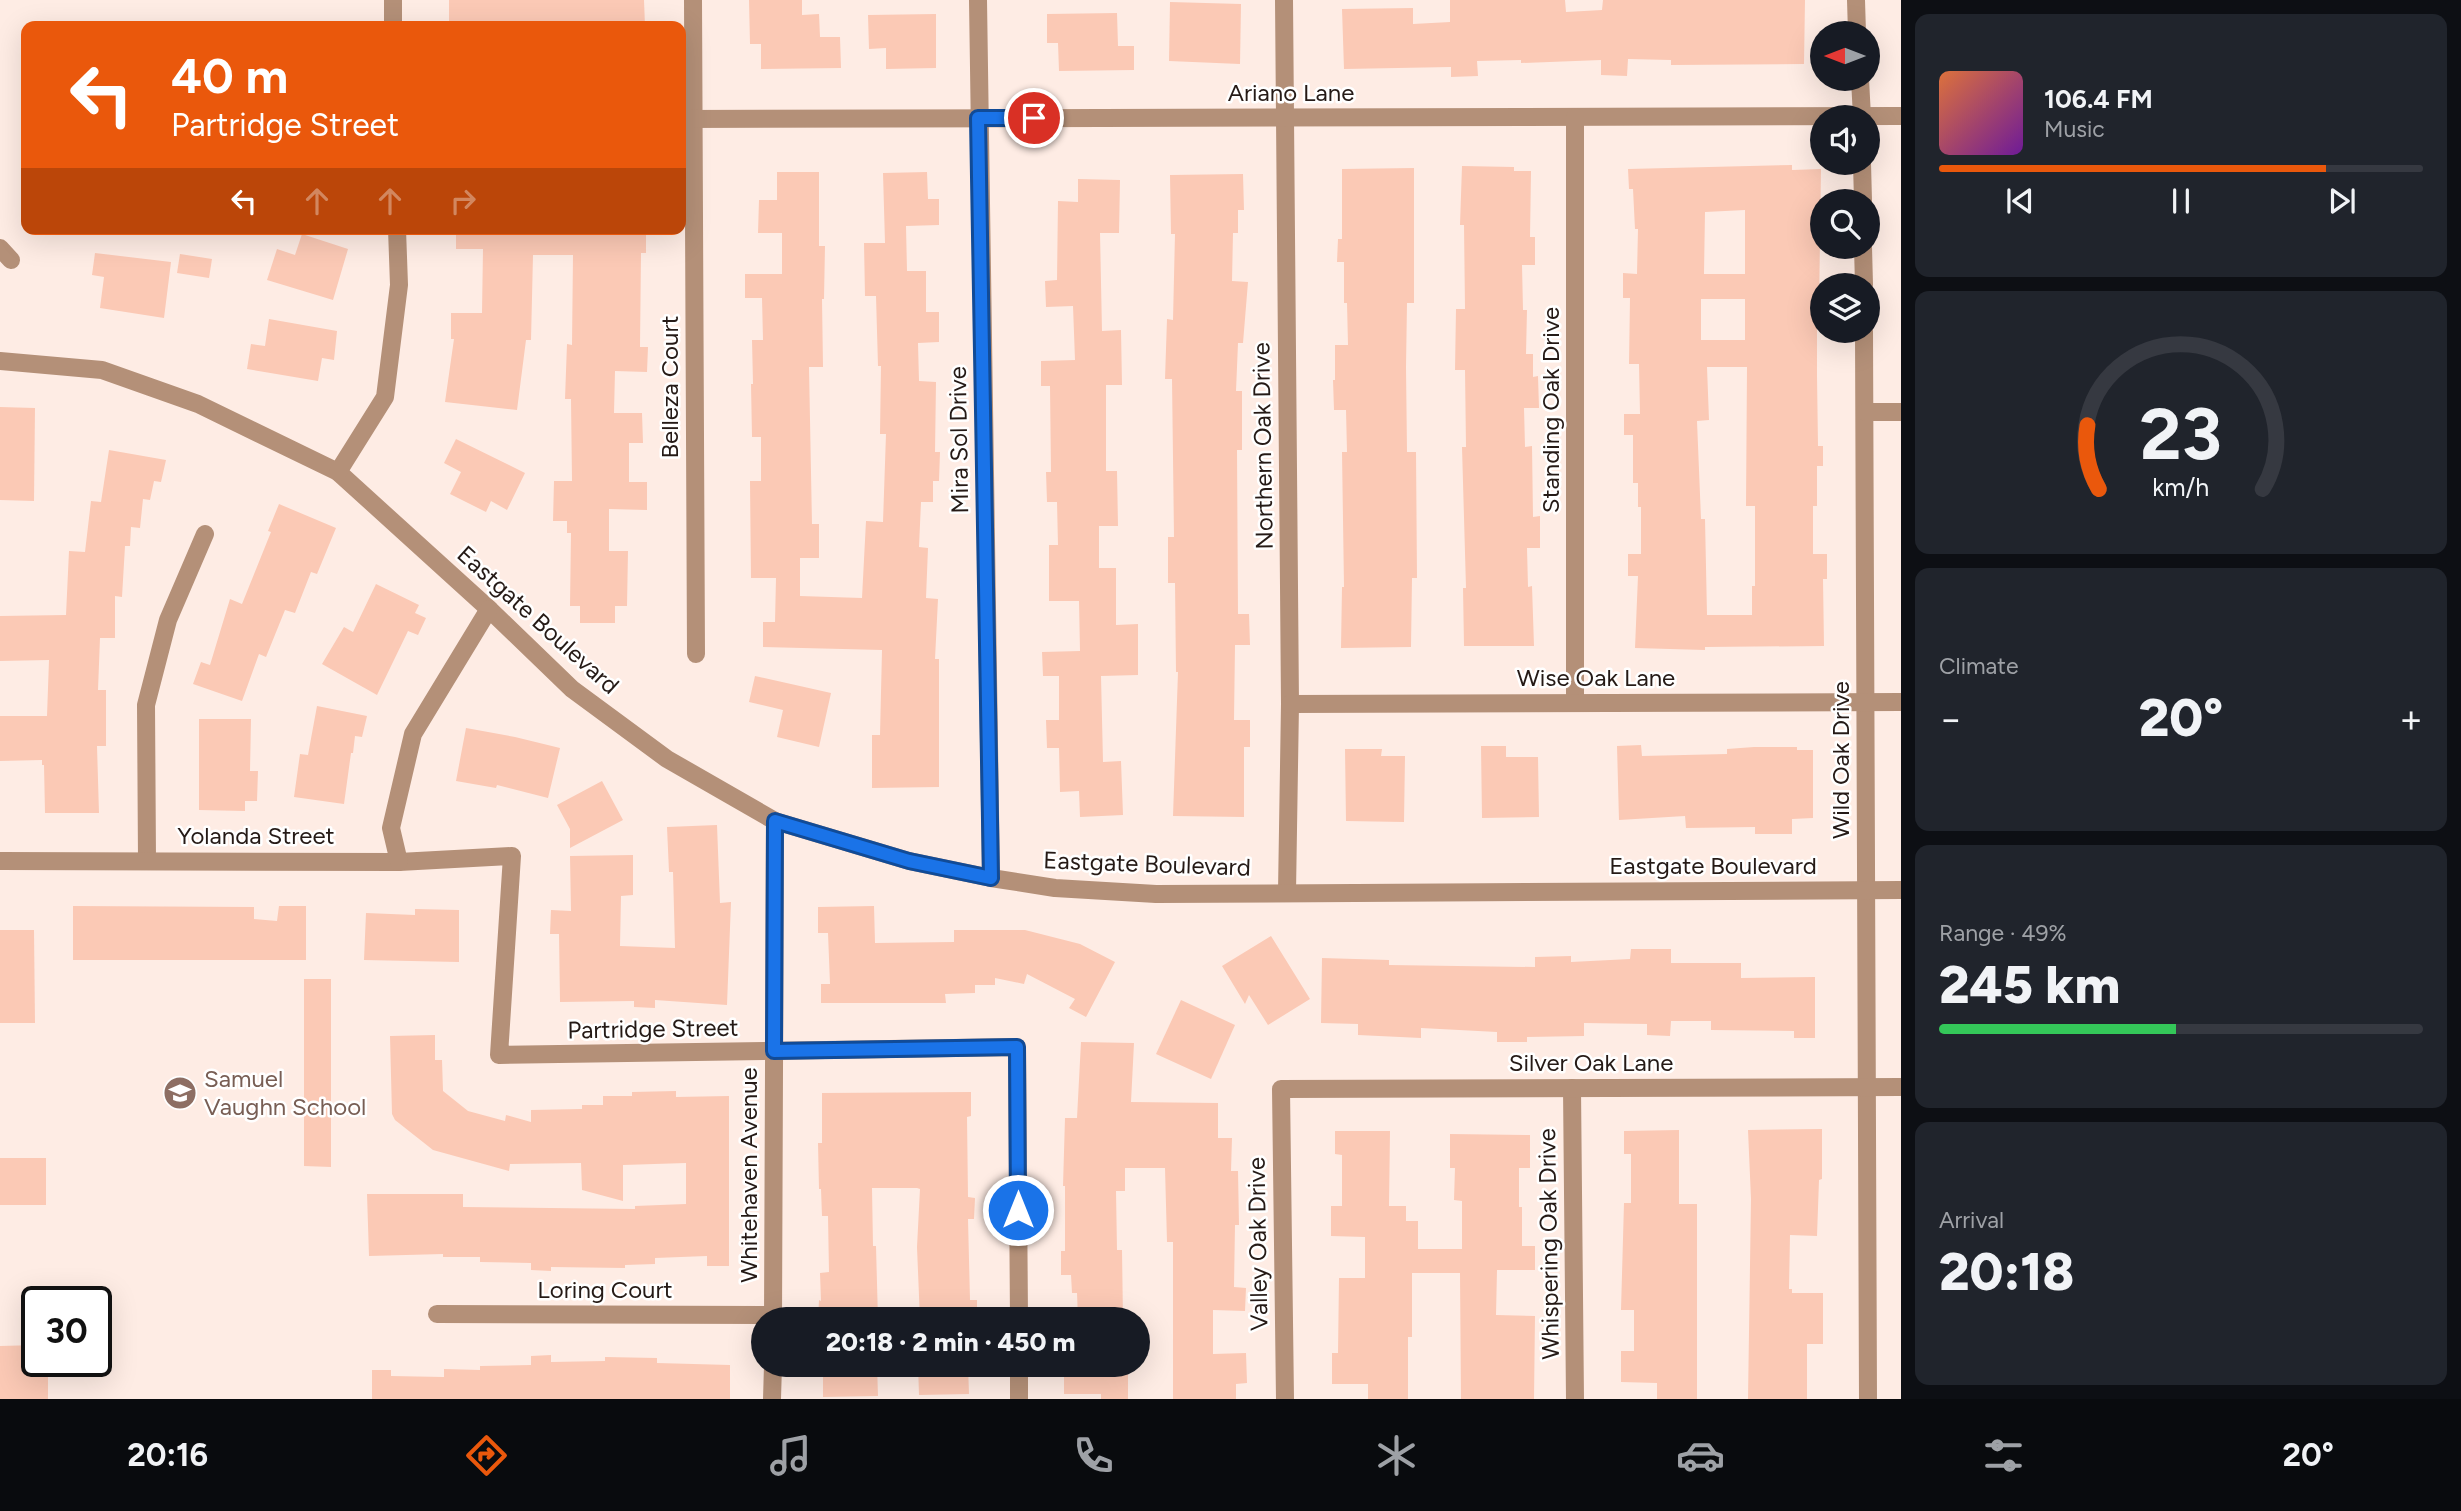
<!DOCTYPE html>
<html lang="en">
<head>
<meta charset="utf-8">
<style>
  :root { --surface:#171b24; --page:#20242c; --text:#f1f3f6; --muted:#9ea1a6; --line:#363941; --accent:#ea580c }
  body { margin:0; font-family:Figtree,sans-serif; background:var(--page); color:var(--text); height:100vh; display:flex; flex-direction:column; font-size:26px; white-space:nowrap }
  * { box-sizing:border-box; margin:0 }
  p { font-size:23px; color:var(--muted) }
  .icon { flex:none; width:38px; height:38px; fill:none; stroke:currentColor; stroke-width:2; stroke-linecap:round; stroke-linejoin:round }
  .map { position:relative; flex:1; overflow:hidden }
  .side { display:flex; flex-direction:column; gap:14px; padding:14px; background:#0d0f14; width:560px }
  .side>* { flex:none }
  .guide { position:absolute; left:21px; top:21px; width:665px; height:214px; border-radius:14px; box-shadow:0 7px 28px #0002; background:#ea580c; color:#fff; overflow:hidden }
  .needle { width:46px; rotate:270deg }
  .tools { position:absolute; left:1810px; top:21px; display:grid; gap:14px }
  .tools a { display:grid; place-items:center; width:70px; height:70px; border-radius:50%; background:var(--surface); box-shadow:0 7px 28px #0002; font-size:35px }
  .speed { position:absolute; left:21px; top:1286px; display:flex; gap:14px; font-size:35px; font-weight:700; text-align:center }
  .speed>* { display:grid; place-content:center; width:91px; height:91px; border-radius:50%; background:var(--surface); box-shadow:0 7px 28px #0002; line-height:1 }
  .speed .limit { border:4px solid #111; border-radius:10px; background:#fff; color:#111 }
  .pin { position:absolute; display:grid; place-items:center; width:60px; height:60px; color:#fff; margin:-30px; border:4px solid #fff; border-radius:50%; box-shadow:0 2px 7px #0007 }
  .me { position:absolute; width:77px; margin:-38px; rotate:0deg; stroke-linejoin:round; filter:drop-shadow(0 0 5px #0008) }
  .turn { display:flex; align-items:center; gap:24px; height:147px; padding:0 35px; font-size:32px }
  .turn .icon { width:91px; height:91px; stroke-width:2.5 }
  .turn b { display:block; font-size:49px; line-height:60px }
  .lanes { display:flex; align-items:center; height:66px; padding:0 35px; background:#0003; justify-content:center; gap:35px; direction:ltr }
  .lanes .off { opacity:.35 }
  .big { font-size:52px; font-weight:800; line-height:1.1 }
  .side .widget { flex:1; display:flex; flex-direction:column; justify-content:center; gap:10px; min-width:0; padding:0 24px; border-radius:14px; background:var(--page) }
  .side .dial { align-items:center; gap:0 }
  .dial svg { height:182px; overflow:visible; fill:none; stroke:var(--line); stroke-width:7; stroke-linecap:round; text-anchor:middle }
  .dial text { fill:var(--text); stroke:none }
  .song { display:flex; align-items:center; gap:21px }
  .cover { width:84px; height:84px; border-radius:10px; background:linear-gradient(135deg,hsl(20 70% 55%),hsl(280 70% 35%)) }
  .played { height:7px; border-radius:4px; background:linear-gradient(90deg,var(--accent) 80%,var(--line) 80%) }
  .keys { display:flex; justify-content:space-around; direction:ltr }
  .heat { display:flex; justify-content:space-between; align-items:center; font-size:38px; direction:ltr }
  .charge { height:10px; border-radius:5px; background:linear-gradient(90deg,#34c759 49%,var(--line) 0) }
  .trip { position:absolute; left:751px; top:1307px; width:399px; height:70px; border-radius:35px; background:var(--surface); box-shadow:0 7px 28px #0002; font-weight:800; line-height:70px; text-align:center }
  .dock { display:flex; height:112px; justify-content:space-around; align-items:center; background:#090b0e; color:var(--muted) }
  .dock .icon { width:49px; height:49px }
  .dock .current { color:var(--accent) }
  .dock b { font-size:32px; color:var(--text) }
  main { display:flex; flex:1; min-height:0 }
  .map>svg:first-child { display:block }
</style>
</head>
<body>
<main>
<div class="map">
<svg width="1901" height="1399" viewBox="0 0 1901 1399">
  <rect width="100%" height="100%" fill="#feece4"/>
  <g fill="#fbc9b5" fill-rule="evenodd">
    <polygon points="449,0 644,0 645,26 449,26"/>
    <polygon points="749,0 802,0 802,15 819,14 820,37 840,37 841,68 761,69 761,44 750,44"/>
    <polygon points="1450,0 1565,0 1566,12 1602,10 1603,0 1805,0 1804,64 1671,65 1671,60 1628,59 1627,76 1601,75 1601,60 1521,63 1521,60 1477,61 1478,76 1451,77 1451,67 1344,69 1342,9 1413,8 1413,24 1450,22"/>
    <polygon points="1170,2 1241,4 1240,64 1169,61"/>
    <polygon points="1117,13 1118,46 1134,46 1134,70 1059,71 1058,43 1047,43 1047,14"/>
    <polygon points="936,14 936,68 886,69 886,48 869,49 868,15"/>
    <path d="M1792,165v5l29,-1 -2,138h3v20h-5v49l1,70h5v20h-6v40h-4v48h14v25h-4l1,67 -119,1v3l-70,-2 3,-72h-10v-22h13v-47h-3v-24h-5v-48h-9v-21h16l-1,-50h-10l1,-66h-7v-25l14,1 1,-45h-3l-2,-40h-4l-1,-20zM1745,210v64h-41l1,-62zM1701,299h44v41h-44zM1707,367h40l-1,139h9v80h-3v29h-45l-2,-96h-4l-4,-98 12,-1z"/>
    <polygon points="1462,166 1514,167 1514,171 1531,171 1530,237 1535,237 1535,265 1522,265 1523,310 1527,310 1526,354 1533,354 1533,377 1538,376 1539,408 1524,408 1525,447 1532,446 1533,517 1540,516 1540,548 1527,548 1528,587 1532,586 1534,646 1464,646 1463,588 1466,588 1462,447 1466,447 1465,370 1455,370 1456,309 1465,309 1464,225 1460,225"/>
    <polygon points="1414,168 1414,303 1407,303 1406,367 1407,452 1416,452 1417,578 1412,578 1411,647 1341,648 1342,587 1344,587 1342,452 1347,452 1346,410 1334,410 1333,380 1335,380 1335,345 1348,345 1347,303 1344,303 1344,262 1337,262 1338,239 1342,239 1342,169"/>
    <polygon points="777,172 819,172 819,246 825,246 824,299 822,299 823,367 809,367 812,524 819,524 819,558 800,558 800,596 862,598 866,521 883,522 886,434 880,434 881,366 878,366 876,296 865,296 864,243 885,243 883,173 927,172 928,199 939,199 939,225 906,226 907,271 926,271 926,312 939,312 939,342 918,343 919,381 936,382 935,452 940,452 939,481 933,481 933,502 921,502 919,547 928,548 926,598 938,599 935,659 939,659 939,787 872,788 872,735 880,735 882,650 763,647 763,622 775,622 776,578 751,578 750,481 761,481 761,437 752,437 751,384 753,384 752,340 763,340 762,298 745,298 745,274 782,274 782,233 758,233 759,200 777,200"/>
    <polygon points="1243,174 1244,210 1238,210 1238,233 1233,233 1232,281 1248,282 1243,343 1238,343 1236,391 1242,391 1242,450 1237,450 1238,614 1249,614 1250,645 1235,645 1234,720 1250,720 1250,747 1244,747 1244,817 1173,816 1178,672 1176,672 1175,583 1168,583 1168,537 1174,537 1172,379 1165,379 1167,319 1173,320 1175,234 1171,234 1170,175"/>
    <polygon points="1078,179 1120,180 1119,233 1100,233 1102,331 1121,330 1122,385 1106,385 1106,471 1117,471 1118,526 1099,526 1099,568 1116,568 1116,625 1138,624 1138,675 1101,676 1103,762 1121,761 1123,815 1080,817 1079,791 1060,792 1059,748 1047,748 1046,720 1059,720 1059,676 1043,676 1042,652 1080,651 1079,601 1049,601 1049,545 1058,545 1057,502 1047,502 1046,472 1051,472 1050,386 1041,386 1041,361 1075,360 1073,306 1046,307 1045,281 1057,280 1058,201 1078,202"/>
    <polygon points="456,229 646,229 646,253 641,253 640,347 648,347 647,372 615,371 614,413 642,413 643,443 629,443 629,482 647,482 647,510 609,509 609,551 628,551 627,606 615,606 615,623 580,623 580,606 570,606 571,533 567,533 567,521 553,521 554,481 572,481 571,399 565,399 567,344 572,345 573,255 533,255 531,340 526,340 517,410 445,402 454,339 451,339 451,313 482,313 483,249 456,249"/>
    <polygon points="302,234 348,249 333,300 267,280 277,249 295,255"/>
    <polygon points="95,253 171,262 164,318 100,308 104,277 92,275"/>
    <polygon points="180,254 212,259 209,278 177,273"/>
    <polygon points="269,319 337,331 334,360 322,358 318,381 247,369 251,344 265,346"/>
    <polygon points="0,407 35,408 34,501 0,500"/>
    <polygon points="456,439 525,473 507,510 491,501 486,512 450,494 461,472 444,463"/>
    <polygon points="109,450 166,460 161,482 154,481 150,500 143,499 140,528 131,527 130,546 125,546 122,597 115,596 115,638 100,638 98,690 106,690 106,746 97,746 99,813 45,813 44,765 42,765 42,760 0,761 0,716 47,716 49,660 0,661 0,616 66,615 69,551 85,552 91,501 101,502"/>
    <polygon points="279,504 336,528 317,574 311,572 295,613 285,610 266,657 259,654 242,701 193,684 201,662 210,665 230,599 242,604 271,532 268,531"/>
    <polygon points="376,584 419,605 415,613 426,618 418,635 408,631 377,695 322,664 344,627 353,632"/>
    <polygon points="755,676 831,693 819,747 777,737 783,710 749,702"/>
    <polygon points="317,706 367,716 362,737 355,736 353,753 351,753 344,804 294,797 300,754 308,755"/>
    <polygon points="199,719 251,719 250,771 258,771 257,801 245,801 245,811 199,810"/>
    <polygon points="466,728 515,737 560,748 548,798 497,785 496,788 456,781"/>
    <polygon points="1641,745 1642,756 1727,754 1727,749 1754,747 1797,747 1797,750 1813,750 1813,818 1792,819 1792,834 1755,834 1755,827 1686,828 1685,816 1619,820 1617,746"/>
    <polygon points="1481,746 1506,746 1506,757 1538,757 1539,817 1482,818"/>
    <polygon points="1345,749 1382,749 1381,756 1405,756 1404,822 1346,821"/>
    <polygon points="602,781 623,820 570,848 570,829 557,805"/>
    <polygon points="717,825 720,903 731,902 727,1005 655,1000 655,1008 634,1007 634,1001 560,1002 559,934 550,934 551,910 571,911 570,856 633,855 633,895 621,896 620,946 675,948 673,872 669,872 667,827"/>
    <polygon points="73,906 254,907 254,919 277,921 279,906 306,906 306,960 73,960"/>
    <polygon points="874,906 875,943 954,942 954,930 1025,930 1080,944 1115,962 1086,1017 1069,1008 1075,999 1027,974 1024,984 995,978 995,985 975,985 975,993 945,994 946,1003 821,1003 821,984 830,984 828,933 818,933 818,907"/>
    <polygon points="415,909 459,910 459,962 364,960 366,913 415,915"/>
    <polygon points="0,930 34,930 35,1023 0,1023"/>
    <polygon points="1271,936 1310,999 1268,1025 1249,995 1245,1004 1222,966"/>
    <polygon points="1631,949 1671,949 1671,963 1741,963 1741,978 1815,977 1815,1038 1794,1038 1794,1031 1711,1030 1711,1021 1671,1021 1670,1036 1647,1035 1647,1024 1584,1023 1584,1036 1527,1037 1527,1042 1497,1042 1497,1032 1421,1028 1421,1038 1358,1035 1358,1024 1321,1023 1322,958 1389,960 1389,965 1535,967 1535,957 1571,956 1571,962 1630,959"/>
    <polygon points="304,979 331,979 331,1167 304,1166"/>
    <polygon points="1181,1000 1235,1025 1211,1079 1156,1054"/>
    <polygon points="435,1035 435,1060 442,1060 443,1091 468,1111 505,1121 506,1115 531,1122 531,1110 582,1109 582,1105 603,1105 603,1096 632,1096 632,1092 676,1091 676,1097 729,1096 729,1266 707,1266 707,1256 655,1258 655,1264 625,1265 625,1268 551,1267 551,1271 531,1270 531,1263 480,1262 480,1257 443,1257 443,1254 369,1256 367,1194 463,1194 463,1207 635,1209 635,1206 686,1204 686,1163 623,1165 623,1201 582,1190 581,1163 510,1164 509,1171 433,1150 395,1120 392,1114 390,1036"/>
    <polygon points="1081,1042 1134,1043 1131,1102 1218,1103 1218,1138 1232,1138 1231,1171 1238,1171 1239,1225 1235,1225 1234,1287 1246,1288 1245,1311 1213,1310 1213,1354 1246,1353 1247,1383 1236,1384 1236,1399 1173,1399 1173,1242 1167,1242 1165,1168 1125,1168 1125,1191 1116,1191 1117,1250 1122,1250 1123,1320 1078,1320 1077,1293 1072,1293 1071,1275 1061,1275 1061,1251 1065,1251 1065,1186 1063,1186 1065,1118 1077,1118"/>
    <polygon points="971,1092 971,1116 967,1117 968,1197 975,1198 974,1219 968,1219 970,1300 977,1300 977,1320 920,1320 917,1247 920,1189 917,1188 872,1188 873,1246 876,1246 878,1320 818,1320 819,1300 821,1301 820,1273 829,1272 828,1216 822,1216 821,1189 819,1189 818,1143 822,1143 822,1093"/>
    <polygon points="1822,1129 1822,1179 1819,1180 1817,1236 1790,1235 1789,1289 1792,1289 1792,1293 1823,1293 1823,1344 1807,1344 1807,1399 1748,1399 1751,1199 1748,1130"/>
    <polygon points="1679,1130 1679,1204 1697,1204 1697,1399 1657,1399 1657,1383 1621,1382 1621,1351 1634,1351 1634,1310 1621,1310 1624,1203 1631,1203 1631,1154 1624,1154 1624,1131"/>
    <polygon points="1335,1131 1390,1131 1389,1206 1406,1206 1406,1221 1418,1221 1418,1249 1462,1249 1462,1201 1454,1200 1455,1168 1450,1168 1450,1134 1530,1135 1530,1168 1519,1168 1519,1207 1522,1207 1522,1246 1535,1246 1535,1270 1497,1270 1496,1315 1535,1316 1534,1399 1461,1399 1460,1273 1412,1273 1412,1337 1408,1337 1408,1399 1368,1399 1368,1384 1332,1384 1332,1353 1338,1353 1339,1278 1365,1278 1365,1237 1331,1236 1331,1206 1342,1206 1342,1155 1335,1154"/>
    <rect x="0" y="1158" width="46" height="47"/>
    <polygon points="37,1345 37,1362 48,1362 48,1399 0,1399 0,1346"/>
    <polygon points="551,1355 551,1362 605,1361 605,1357 657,1358 657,1363 730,1365 730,1399 372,1399 372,1370 391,1370 391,1376 444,1377 444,1369 480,1370 480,1366 531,1365 531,1356"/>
    <polygon points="832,1365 877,1365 878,1396 823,1397 823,1376 832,1376"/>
    <polygon points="918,1365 968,1365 969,1394 919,1395"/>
    <polygon points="1064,1365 1128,1365 1128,1399 1101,1399 1101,1394 1064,1394"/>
  </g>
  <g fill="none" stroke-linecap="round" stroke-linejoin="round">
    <g stroke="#b49078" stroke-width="18">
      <polyline points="393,0 393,26"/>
      <polyline points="693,0 696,654"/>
      <polyline points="978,0 991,878"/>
      <polyline points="1284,0 1290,704 1287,892"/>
      <polyline points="1856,0 1857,33"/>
      <polyline points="1860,79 1862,117"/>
      <polyline points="681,119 1901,116"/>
      <polyline points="1862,163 1863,201"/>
      <polyline points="1863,247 1864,285"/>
      <polyline points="0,248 11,260"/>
      <polyline points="1864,331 1868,1399"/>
      <polyline points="0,361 102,370 198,404 338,472 489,609 572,689 667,759 775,821 909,861 991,878 1055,888 1156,894 1901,890"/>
      <polyline points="1865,412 1901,412"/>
      <polyline points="338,472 385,397 399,285 397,229"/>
      <polyline points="1575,703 1575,117"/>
      <polyline points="1290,704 1901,702"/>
      <polyline points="147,860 146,705 168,620 205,534"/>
      <polyline points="0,861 399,862 512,856 499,1055 1017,1047 1019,1320"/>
      <polyline points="399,862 391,828 413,734 489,609"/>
      <polyline points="1572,1088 1575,1399"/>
      <polyline points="437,1314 773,1315"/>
      <polyline points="773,1320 775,821"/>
      <polyline points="1019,1365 1019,1399"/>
      <polyline points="772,1399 773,1365"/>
      <polyline points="1285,1399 1281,1089 1901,1087"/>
    </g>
  </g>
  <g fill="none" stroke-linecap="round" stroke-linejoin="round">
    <defs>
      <polyline id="route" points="1018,1210 1017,1047 774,1051 775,821 909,861 991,878 978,118 1034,118"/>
    </defs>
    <use href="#route" stroke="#114b97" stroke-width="18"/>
    <use href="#route" stroke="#1a73e8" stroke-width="12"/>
  </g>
  <defs>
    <symbol id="school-disc" viewBox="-11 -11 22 22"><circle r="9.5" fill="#8d6e63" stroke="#fff"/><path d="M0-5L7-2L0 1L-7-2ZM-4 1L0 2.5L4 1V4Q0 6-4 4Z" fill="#fff"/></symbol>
  </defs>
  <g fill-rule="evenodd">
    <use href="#school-disc" x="161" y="1074" width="38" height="38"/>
  </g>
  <g text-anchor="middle" stroke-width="5" stroke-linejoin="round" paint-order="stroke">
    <g font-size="24" fill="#251a16" stroke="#fff">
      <text x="1291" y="101">Ariano Lane</text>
      <text transform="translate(670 387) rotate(-90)" y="8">Belleza Court</text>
      <text transform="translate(1551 410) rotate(-90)" y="8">Standing Oak Drive</text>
      <text transform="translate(959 440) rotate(-91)" y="8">Mira Sol Drive</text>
      <text transform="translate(1263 446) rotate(-91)" y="8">Northern Oak Drive</text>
      <text transform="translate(538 620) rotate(42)" y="8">Eastgate Boulevard</text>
      <text x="1596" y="686">Wise Oak Lane</text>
      <text transform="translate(1841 760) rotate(-90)" y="8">Wild Oak Drive</text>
      <text x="256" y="844">Yolanda Street</text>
      <text transform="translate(1147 864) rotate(2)" y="8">Eastgate Boulevard</text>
      <text x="1713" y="874">Eastgate Boulevard</text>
      <text transform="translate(653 1029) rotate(-1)" y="8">Partridge Street</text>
      <text x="1591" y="1071">Silver Oak Lane</text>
      <text transform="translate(749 1175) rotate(-90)" y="8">Whitehaven Avenue</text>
      <text transform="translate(1258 1244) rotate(-91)" y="8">Valley Oak Drive</text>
      <text transform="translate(1549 1244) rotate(-91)" y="8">Whispering Oak Drive</text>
      <text x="605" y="1298">Loring Court</text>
    </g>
    <g font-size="24" fill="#785e54" stroke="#fff" text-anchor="start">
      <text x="204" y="1087">Samuel<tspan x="204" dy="28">Vaughn School</tspan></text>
    </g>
  </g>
</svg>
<div class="tools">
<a><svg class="needle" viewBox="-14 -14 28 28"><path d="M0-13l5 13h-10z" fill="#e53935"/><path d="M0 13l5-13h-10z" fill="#9ea1a6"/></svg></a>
<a><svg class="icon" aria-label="sound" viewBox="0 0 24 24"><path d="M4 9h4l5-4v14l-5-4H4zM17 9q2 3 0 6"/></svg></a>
<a><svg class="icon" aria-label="search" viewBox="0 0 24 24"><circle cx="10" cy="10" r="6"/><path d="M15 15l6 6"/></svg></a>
<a><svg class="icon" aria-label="layers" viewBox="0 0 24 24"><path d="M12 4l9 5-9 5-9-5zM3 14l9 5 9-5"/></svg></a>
</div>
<div class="speed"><div class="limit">30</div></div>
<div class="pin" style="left:1034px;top:118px;background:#d93025"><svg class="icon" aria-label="arrive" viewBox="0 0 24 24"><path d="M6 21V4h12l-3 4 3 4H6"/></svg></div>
<svg class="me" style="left:1018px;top:1210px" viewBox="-20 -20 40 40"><circle r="17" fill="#1a73e8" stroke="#fff" stroke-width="3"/><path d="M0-11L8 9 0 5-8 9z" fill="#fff"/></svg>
<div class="trip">20:18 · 2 min · 450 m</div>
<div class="guide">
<div class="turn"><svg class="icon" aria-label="left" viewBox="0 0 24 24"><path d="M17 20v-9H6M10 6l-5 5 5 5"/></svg><div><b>40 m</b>Partridge Street</div></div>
<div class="lanes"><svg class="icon" aria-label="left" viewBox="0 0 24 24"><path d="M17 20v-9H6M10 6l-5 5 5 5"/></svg><svg class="icon off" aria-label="ahead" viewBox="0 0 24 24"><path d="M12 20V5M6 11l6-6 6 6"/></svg><svg class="icon off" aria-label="ahead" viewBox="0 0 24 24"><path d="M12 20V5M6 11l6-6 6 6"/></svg><svg class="icon off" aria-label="right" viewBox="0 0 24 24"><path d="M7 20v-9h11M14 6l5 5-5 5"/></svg></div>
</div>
</div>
<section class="side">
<div class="widget">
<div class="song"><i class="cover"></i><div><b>106.4 FM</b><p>Music</p></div></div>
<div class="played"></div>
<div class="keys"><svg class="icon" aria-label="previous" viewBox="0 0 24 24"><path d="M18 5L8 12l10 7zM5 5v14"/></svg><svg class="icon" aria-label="pause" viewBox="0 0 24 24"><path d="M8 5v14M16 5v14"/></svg><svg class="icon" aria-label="next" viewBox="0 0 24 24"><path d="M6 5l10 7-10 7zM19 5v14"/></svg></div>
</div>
<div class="widget dial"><svg viewBox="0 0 100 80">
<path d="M14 69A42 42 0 1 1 86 69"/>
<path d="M14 69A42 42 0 0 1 9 41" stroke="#ea580c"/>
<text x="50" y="56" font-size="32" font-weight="700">23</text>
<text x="50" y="72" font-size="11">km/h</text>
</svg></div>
<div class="widget"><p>Climate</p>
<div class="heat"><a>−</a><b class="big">20°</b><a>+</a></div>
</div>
<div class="widget"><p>Range · 49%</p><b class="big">245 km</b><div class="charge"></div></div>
<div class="widget"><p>Arrival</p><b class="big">20:18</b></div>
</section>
</main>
<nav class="dock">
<b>20:16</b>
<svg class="icon current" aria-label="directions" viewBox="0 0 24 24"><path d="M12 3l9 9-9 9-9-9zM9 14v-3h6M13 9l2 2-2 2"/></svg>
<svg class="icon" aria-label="music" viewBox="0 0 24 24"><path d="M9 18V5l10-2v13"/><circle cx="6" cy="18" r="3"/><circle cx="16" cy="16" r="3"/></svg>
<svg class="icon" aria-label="phone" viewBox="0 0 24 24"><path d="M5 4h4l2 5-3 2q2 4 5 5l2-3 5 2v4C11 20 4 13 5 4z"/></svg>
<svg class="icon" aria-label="climate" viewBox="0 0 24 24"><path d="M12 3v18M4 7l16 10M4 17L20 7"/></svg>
<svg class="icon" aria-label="car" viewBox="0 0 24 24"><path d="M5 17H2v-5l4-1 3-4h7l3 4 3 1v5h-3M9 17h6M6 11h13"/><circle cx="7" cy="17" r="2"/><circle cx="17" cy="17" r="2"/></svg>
<svg class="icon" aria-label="filters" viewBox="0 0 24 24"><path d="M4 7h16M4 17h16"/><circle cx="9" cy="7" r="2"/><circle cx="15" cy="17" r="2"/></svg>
<b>20°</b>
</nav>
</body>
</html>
